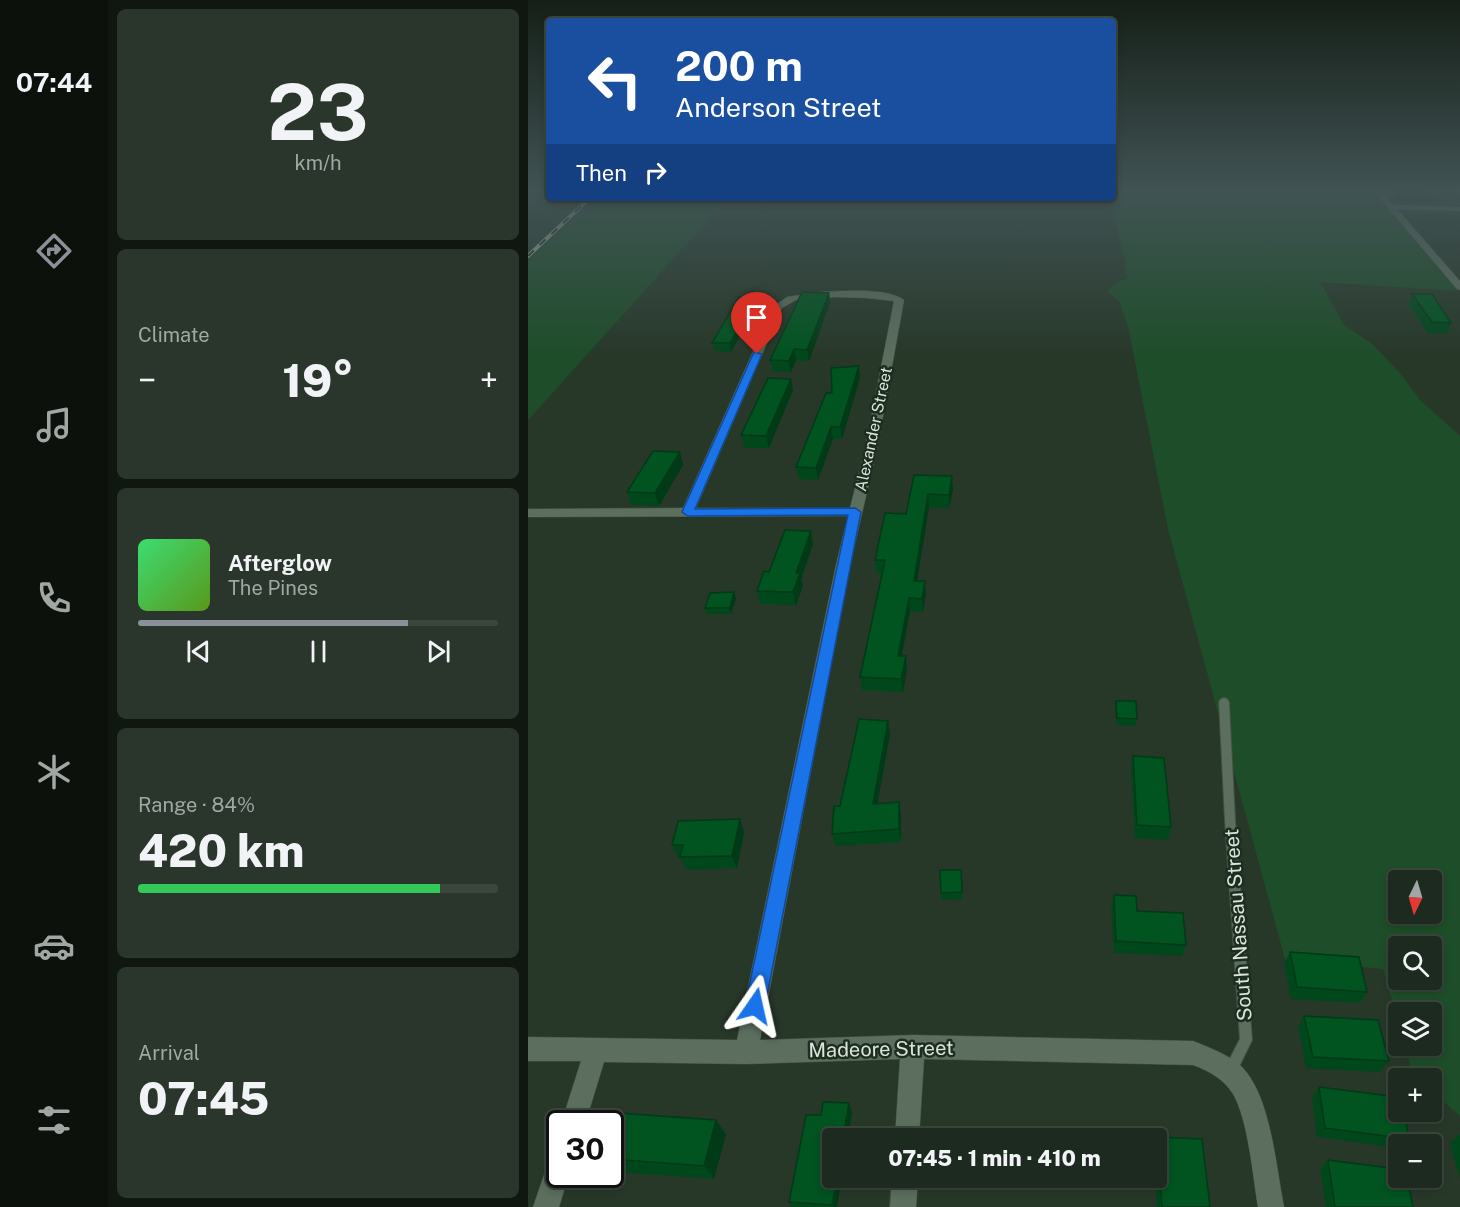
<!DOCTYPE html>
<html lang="en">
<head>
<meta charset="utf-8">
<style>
  :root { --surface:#1d2a1f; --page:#2a362c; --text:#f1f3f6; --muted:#a0a7a4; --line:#3b463d; --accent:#8c9099 }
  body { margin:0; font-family:"Public Sans",sans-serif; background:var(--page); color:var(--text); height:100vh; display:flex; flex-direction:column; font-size:22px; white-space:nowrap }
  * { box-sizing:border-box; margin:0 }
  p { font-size:20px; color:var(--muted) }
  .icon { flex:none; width:33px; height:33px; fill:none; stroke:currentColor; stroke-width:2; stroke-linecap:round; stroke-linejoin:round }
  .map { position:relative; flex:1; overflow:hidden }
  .panel { display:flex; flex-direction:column; gap:9px; padding:9px; background:#101711; width:420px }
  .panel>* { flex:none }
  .hud { position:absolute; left:18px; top:18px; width:570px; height:183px; border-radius:6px; box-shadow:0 3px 9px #0003,0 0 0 2px var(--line); background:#1a4fa0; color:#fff; overflow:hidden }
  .needle { width:39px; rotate:185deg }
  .fabs { position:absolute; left:860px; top:870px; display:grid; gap:12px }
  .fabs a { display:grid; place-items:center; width:54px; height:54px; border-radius:6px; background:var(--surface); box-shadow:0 3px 9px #0003,0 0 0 2px var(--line); font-size:30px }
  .speed { position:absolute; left:18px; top:1110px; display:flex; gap:12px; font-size:30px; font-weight:700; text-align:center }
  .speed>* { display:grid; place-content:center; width:78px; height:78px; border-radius:50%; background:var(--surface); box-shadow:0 3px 9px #0003,0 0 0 2px var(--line); line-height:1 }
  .speed .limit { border:3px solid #111; border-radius:9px; background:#fff; color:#111 }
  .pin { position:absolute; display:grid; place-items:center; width:51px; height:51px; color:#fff; margin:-62px -26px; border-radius:50% 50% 50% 0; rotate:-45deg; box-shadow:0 0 6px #0007 }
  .pin .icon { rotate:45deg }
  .me { position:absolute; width:66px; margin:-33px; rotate:11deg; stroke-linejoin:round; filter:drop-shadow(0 0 4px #0008) }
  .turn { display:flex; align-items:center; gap:21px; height:126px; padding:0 30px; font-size:27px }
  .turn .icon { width:78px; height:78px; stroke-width:2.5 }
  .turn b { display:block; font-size:42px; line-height:51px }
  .then { display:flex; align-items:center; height:57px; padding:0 30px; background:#0003; gap:12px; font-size:22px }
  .big { font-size:45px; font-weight:800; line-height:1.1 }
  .panel .card { flex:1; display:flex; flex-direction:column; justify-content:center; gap:9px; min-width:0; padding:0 21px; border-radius:9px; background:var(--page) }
  .panel .dial { align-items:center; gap:0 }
  .dial b { font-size:78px; line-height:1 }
  .song { display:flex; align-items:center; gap:18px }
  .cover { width:72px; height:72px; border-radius:9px; background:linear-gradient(135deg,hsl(140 70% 55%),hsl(90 70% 35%)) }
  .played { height:6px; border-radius:3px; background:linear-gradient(90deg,var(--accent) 75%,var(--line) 75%) }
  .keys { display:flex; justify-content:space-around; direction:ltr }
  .heat { display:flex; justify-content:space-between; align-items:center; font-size:33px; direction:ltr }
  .charge { height:9px; border-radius:4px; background:linear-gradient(90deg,#34c759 84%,var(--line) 0) }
  .trip { position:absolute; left:294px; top:1128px; width:345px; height:60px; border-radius:6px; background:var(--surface); box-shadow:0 3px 9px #0003,0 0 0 2px var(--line); font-weight:800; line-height:60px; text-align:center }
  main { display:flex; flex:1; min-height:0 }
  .tab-bar { display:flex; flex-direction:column; width:108px; justify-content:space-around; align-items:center; background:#0c110c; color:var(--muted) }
  .tab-bar .icon { width:42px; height:42px }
  .tab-bar .selected { color:var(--accent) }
  .tab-bar b { font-size:27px; color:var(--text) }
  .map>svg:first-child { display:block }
</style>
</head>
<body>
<main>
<nav class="tab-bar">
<b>07:44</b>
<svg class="icon selected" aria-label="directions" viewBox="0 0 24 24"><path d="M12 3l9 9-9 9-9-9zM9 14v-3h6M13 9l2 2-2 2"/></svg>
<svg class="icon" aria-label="music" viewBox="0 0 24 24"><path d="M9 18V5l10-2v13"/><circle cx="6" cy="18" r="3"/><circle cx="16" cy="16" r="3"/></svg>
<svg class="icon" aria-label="phone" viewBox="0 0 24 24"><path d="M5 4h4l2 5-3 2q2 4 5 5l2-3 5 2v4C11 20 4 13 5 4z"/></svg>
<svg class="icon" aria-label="climate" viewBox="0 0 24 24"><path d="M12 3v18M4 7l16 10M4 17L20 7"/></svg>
<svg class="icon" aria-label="car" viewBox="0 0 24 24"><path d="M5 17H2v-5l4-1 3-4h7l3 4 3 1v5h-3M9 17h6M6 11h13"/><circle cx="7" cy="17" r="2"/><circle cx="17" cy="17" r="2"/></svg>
<svg class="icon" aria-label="filters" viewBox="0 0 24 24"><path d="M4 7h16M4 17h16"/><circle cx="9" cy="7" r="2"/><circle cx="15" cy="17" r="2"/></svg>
</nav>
<section class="panel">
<div class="card dial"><b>23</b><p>km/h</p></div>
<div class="card"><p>Climate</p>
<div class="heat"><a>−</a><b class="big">19°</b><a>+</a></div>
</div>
<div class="card">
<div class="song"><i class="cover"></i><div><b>Afterglow</b><p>The Pines</p></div></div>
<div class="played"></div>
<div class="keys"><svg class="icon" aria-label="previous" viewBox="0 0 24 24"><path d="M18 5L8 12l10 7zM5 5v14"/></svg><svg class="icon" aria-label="pause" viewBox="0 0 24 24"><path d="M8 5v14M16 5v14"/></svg><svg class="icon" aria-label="next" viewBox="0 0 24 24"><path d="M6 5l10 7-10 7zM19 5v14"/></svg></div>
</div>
<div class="card"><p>Range · 84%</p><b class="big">420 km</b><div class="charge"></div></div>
<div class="card"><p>Arrival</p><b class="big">07:45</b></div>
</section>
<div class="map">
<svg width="932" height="1207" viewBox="0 0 932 1207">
  <rect width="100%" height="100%" fill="#273829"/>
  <g fill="#1e4d29" fill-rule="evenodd">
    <path d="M585,189h258l87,102 -138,-9 24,43 27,18 29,30 20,27 40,36v680l-29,-25v-13h-12l-7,-7 -7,-25h26v-34h-33v9l-15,-52 -98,-10 -117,-430 -40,-203 -9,-25 -12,-10 10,-9 13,-4 -4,-3 -1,-14 -15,-63h3zM870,880h33v34h-33zM870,946h33v34h-33z"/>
    <polygon points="68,198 200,198 0,420 0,260"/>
  </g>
  <polygon fill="#061b0b" points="896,189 907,202 870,201 860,189"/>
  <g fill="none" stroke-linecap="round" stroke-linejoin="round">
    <defs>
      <polygon id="service" points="696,698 699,699 701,702 707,820 724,1040 707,1075 702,1076 697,1075 696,1070 712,1039 697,820 691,702 693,699"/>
      <g id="minor">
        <polygon points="844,189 851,189 865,205 932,207 932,211 869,209 932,281 932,290 929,289"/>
        <path d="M292,292c21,-1 67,-5 84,8l-27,149 -27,116 -90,475 153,-5 280,6c17,7 35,13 49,26 29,30 34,100 42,140h-26c-5,-30 -10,-88 -25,-113 -9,-15 -24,-23 -40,-29l-269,-6 -5,79h-24l5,-79 -154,5 -142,-2 -19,62h-24l20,-63h-53v-24l209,3 99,-475 12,-49 -320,1v-8l155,-1 90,-201 14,-10zM307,297l31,1 28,3 -29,148 -15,59h-154l86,-200 14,-8z"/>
        <polygon points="32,1152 32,1174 41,1174 31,1207 5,1207 23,1155"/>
        <polygon points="364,1178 390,1178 388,1207 362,1207"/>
      </g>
    </defs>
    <use href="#service" stroke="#445246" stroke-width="2"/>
    <use href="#minor" stroke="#445246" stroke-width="1"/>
    <use href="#service" fill="#5c6e5e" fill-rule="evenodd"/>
    <use href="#minor" fill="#5c6e5e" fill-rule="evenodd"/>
    <defs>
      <polyline id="rail" points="0,256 62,198"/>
    </defs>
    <use href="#rail" stroke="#adb9ae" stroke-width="4"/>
    <use href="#rail" stroke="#1d2e20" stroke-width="2" stroke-dasharray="8" stroke-linecap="butt"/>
  </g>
  <g fill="#01471c">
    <polygon points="301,293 302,303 281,361 268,360 263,372 245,371 242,360"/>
    <polygon points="884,294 923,323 919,334 900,333 881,305"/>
    <polygon points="229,306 203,352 186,351 184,343"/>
    <polygon points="332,378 314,439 305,439 290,480 271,479 268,467 304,393"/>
    <polygon points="263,379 265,390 241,448 216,448 213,435"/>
    <polygon points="155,465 131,506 103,505 99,492"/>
    <polygon points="386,475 425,489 421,508 401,507 389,581 398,594 395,612 382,611 374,656 379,669 375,692 334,690 332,677 354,573 348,573 347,560 378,514"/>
    <polygon points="285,544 273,579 275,586 268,605 232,604 229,591 241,572"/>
    <polygon points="208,599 203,614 179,614 177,608"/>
    <polygon points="588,701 609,719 608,726 588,725 587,707"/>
    <polygon points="360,721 362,734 349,804 371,802 373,815 373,842 307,846 304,834 312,806"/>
    <polygon points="605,756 643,827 640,840 607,838 603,769"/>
    <polygon points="216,832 209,868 158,870 153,858 150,858 144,845"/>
    <polygon points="433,870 434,899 413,900 413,893"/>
    <polygon points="586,895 658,945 654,956 586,953 583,908"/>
    <polygon points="762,952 839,992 832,1003 763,999 756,964"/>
    <polygon points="776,1016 861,1061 852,1072 778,1068 770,1027"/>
    <polygon points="791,1087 881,1139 875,1144 870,1144 870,1148 789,1137 784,1097"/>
    <polygon points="321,1103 324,1113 309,1207 264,1207 261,1202"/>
    <polygon points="198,1134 186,1179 89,1172 82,1166 82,1136"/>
    <polygon points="932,1134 932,1179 922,1143"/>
    <polygon points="628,1137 682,1207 629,1207 627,1178 628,1178"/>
    <polygon points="800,1160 885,1207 798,1207 792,1169"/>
  </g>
  <g fill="#013a16">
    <polygon points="301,293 302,303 281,361 279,350"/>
    <polygon points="228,297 229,306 203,352 202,343"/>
    <polygon points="266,349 268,360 263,372 261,361"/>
    <polygon points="331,366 332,378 314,439 312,427"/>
    <polygon points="263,379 265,390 241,448 238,436"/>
    <polygon points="303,427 305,439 290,480 288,468"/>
    <polygon points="152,452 155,465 131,506 127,493"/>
    <polygon points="424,476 425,489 421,508 421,495"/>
    <polygon points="400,494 401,507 387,594 386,581"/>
    <polygon points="283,531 285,544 273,579 275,586 268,605 265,592 268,573"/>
    <polygon points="397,581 398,594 395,612 394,599"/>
    <polygon points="206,592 208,599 203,614 202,608"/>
    <polygon points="381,598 382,611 371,669 370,656"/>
    <polygon points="378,656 379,669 375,692 373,679"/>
    <polygon points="360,721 362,734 347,817 345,804"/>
    <polygon points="371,802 373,815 373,842 371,829"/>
    <polygon points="212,819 216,832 209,868 204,856"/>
    <polygon points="321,1103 324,1113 320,1138 315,1138"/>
    <polygon points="188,1120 198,1134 186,1179 176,1166"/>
    <polygon points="309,1178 314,1178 309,1207 306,1207 304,1205"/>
  </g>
  <g fill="#015320" stroke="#013a16" stroke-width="1.5">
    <polygon points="274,292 301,293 279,350 266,349 261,361 242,360"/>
    <polygon points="884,294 904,294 923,323 904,322"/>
    <polygon points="211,297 228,297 202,343 184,343"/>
    <polygon points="331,366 312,427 303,427 288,468 268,467 298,393 304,393 303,368"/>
    <polygon points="240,378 263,379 238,436 213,435"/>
    <polygon points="125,451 152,452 127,493 99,492"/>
    <polygon points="386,475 424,476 421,495 400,494 386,581 397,581 394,599 381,598 370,656 378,656 373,679 332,677 357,560 347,560 357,513 378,514"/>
    <polygon points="257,530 283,531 268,573 272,573 265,592 229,591 236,571 241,572"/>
    <polygon points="206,592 202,608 177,608 182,593"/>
    <polygon points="588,701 608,701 609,719 589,718"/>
    <polygon points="331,719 360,721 345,804 371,802 371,829 304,834 306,806 312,806"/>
    <polygon points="605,756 636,758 643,827 609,825"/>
    <polygon points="212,819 204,856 152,857 155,845 144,845 150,821"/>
    <polygon points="412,870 433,870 434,892 413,893"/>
    <polygon points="586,895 608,896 609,911 655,913 658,945 588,941"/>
    <polygon points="762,952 831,957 839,992 769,987"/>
    <polygon points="776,1016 850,1020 861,1061 785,1057"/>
    <polygon points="791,1087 870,1097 870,1112 876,1112 881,1139 797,1128"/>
    <polygon points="295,1102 321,1103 315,1138 304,1138 304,1178 309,1178 304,1205 261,1202 278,1115 293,1115"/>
    <polygon points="90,1113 188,1120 176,1166 82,1159 82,1136"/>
    <polygon points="628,1137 674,1139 682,1207 634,1207"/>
    <polygon points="800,1160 870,1169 870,1178 879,1178 885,1207 807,1207"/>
  </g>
  <linearGradient id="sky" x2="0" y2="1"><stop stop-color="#151f17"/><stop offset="0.53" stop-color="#415354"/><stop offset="1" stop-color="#415354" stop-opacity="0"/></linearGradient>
  <rect width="932" height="358" fill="url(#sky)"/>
  <polygon fill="#1a73e8" stroke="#114b97" stroke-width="1.5" points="226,352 234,354 167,509 327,508 333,512 237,1006 234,1013 227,1016 220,1013 217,1006 320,515 160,516 154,512"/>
  <g text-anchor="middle" stroke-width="5" stroke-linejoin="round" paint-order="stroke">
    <g font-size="16" fill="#dae4db" stroke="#1d2e20">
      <text transform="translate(345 429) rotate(-78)" y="6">Alexander Street</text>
    </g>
    <g font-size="20" fill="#dae4db" stroke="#1d2e20">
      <text transform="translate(710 925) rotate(-94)" y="7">South Nassau Street</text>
      <text transform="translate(353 1049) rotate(-1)" y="7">Madeore Street</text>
    </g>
  </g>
</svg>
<div class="fabs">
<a><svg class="needle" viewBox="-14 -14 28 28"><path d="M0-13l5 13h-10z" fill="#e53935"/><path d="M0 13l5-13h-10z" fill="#a0a7a4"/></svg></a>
<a><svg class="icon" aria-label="search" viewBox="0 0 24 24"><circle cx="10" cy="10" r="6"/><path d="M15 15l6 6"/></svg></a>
<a><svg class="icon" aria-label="layers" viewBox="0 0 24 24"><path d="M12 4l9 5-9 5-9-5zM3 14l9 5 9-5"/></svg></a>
<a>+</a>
<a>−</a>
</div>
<div class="speed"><div class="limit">30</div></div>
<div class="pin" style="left:229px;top:354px;background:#d93025"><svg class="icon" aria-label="arrive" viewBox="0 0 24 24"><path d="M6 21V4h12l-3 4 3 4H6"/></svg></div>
<svg class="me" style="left:227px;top:1006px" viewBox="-20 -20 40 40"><path d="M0-17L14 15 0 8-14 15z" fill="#1a73e8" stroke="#fff" stroke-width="4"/></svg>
<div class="trip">07:45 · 1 min · 410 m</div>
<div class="hud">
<div class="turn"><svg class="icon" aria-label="left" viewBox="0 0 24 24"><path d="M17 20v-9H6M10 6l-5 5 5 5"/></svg><div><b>200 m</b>Anderson Street</div></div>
<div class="then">Then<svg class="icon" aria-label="right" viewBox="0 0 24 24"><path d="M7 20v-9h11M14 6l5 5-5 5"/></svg></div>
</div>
</div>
</main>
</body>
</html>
